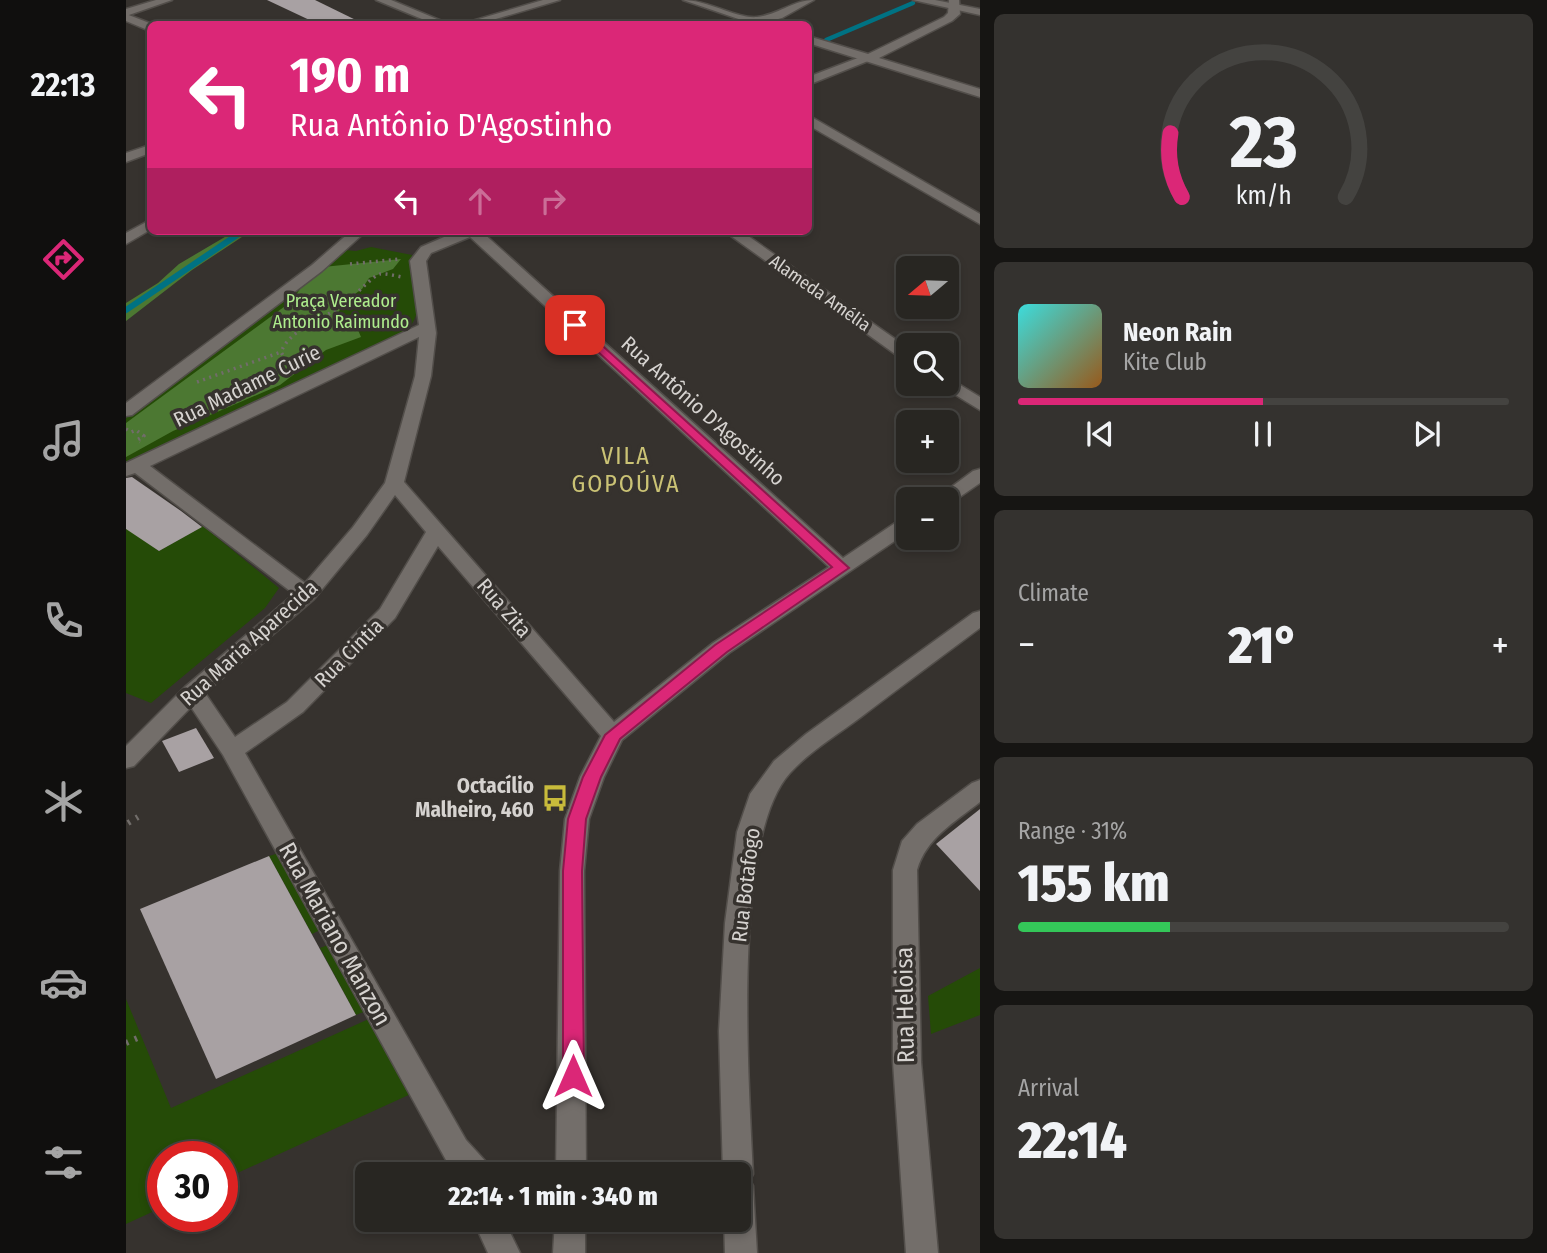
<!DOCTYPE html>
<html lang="en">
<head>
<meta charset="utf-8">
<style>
  :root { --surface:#282622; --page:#34322f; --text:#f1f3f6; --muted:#a5a5a5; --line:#444340; --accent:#db2777 }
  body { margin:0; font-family:"Fira Sans Condensed",sans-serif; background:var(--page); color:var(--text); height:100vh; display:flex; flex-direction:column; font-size:26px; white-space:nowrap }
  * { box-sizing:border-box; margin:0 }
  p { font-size:23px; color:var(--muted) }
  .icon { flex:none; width:38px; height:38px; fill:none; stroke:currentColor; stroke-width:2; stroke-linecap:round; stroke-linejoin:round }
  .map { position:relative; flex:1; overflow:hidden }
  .side { display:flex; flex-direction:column; gap:14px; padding:14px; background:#161513; width:567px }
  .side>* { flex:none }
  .banner { position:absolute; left:21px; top:21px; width:665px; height:214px; border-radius:10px; box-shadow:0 4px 10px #0003,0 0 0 2px var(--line); background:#db2777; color:#fff; overflow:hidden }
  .needle { width:46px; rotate:251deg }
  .controls { position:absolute; left:770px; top:256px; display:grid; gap:14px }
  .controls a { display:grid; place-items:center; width:63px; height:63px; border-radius:10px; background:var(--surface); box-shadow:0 4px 10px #0003,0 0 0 2px var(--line); font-size:35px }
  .speed { position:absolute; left:21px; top:1141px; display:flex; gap:14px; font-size:35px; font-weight:700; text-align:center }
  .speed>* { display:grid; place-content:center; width:91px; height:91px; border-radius:50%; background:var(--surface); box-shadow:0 4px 10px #0003,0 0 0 2px var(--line); line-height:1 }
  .speed .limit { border:10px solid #d22; background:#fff; color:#111 }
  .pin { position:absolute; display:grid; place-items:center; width:60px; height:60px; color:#fff; margin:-30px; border-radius:14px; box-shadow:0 4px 10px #0006 }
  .me { position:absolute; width:77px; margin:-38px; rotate:0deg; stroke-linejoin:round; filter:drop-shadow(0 0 5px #0008) }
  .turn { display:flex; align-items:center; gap:24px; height:147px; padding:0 28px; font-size:32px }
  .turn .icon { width:91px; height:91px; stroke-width:2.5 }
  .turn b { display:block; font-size:49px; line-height:60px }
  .lanes { display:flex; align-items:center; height:66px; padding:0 28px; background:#0003; justify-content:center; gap:35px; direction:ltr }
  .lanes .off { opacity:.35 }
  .big { font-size:52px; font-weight:800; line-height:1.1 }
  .side .tile { flex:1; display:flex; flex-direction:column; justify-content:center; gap:10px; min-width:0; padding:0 24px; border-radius:10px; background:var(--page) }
  .side .dial { align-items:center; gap:0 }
  .dial svg { height:182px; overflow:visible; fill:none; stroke:var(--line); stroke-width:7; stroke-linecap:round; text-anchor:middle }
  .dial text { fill:var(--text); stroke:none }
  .song { display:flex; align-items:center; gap:21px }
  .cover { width:84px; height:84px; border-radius:10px; background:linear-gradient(135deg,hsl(180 70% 55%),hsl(30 70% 35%)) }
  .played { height:7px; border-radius:4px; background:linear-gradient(90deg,var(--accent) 50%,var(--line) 50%) }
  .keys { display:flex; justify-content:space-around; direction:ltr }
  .heat { display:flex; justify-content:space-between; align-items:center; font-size:38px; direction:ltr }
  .charge { height:10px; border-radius:5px; background:linear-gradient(90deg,#34c759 31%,var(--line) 0) }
  .trip { position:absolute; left:229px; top:1162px; width:396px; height:70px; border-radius:10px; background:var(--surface); box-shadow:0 4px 10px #0003,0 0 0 2px var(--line); font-weight:800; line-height:70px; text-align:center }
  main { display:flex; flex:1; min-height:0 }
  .tab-bar { display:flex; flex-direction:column; width:126px; justify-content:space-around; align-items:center; background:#100f0e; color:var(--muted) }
  .tab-bar .icon { width:49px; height:49px }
  .tab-bar .current { color:var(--accent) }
  .tab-bar b { font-size:32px; color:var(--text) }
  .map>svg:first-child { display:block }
</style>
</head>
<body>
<main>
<nav class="tab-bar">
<b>22:13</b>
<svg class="icon current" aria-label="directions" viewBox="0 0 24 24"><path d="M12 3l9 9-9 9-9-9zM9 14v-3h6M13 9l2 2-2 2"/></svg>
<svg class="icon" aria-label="music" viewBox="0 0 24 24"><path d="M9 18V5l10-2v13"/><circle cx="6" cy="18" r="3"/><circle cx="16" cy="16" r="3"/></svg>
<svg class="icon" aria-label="phone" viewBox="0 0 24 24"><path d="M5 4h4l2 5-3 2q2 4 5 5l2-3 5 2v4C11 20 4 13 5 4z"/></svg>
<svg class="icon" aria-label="climate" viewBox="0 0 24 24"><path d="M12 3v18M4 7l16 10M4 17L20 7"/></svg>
<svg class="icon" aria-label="car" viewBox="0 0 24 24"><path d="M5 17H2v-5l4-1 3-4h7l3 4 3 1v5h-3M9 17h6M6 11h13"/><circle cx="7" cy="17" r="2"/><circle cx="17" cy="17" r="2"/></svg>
<svg class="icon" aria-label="filters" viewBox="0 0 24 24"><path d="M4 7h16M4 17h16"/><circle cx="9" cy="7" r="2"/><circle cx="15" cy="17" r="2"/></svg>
</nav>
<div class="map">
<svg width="854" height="1253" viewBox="0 0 854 1253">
  <rect width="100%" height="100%" fill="#36322e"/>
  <g fill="#254b07">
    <path d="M245,247l41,8c-6,28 18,54 -6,76l-280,133v-46l38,-33 180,-135 12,1z"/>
    <polygon points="77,526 153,588 139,608 25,703 0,693 0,528 33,551"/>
    <polygon points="150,854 194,930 186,934 143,856"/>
    <polygon points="202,945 240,1011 230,1015 194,948"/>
    <polygon points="854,968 854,1015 805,1034 802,996"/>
    <polygon points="0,999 45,1108 245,1018 287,1093 96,1180 96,1157 37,1157 37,1207 0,1224"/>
  </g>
  <g fill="#4c7832">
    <polygon points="109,231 125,231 66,270 0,321 0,303 32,283 53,264"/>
    <polygon points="275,259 267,269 243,278 236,289 219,301 212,313 229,323 235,337 200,350 154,385 47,431 0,457 0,423 166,301 180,280 197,267"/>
  </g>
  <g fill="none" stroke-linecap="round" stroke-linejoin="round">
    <polyline stroke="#007283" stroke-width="4.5" points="700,40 787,3"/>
    <polyline stroke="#007283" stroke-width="6" points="0,310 117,231"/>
  </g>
  <g fill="#a8a1a3">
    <polygon points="141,0 189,0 238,24 192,24"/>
    <polygon points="6,477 55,511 76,527 33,551 0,529 0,478"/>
    <polygon points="70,728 88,758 53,772 36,741"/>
    <polygon points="854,809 854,891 810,844"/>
    <polygon points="143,856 230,1015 90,1079 14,909"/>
  </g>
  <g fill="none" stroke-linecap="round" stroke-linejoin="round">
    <defs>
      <g id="street">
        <polygon points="250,0 265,0 323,24 308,24"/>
        <polygon points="417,0 434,0 353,24 336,24"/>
        <polygon points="787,0 809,0 854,9 854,15"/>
        <polygon points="0,14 26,24 24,31 0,21"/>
        <polygon points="737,56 747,59 682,85 682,77"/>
        <polygon points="682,115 854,214 854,224 682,125"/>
        <polygon points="24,145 24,153 0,162 0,153"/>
        <polygon points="24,220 24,230 0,244 0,233"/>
        <path d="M332,231h23l362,327 58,-39 7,-2v15l-179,121 -107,87 -18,37 -15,42 -5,52 2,303h-30l4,-303 5,-52 15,-42 21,-41 -163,-190 -43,72 -92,94 -58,41 221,387 22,24 4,10h-34l-12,-14 -223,-405 -32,-48 -57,59 -8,2v-22l59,-59 109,-93 -159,-121 -9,3v-13l293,-138 -9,-64 11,-14zM344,237l359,330 -116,76 -99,79 -210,-240 27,-106 5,-43 -10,-72 5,-8zM293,337l-4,39 -30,107 -32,44 -48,56 -155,-117zM269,495l31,37 -46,77 -93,93 -52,35 -30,-44 109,-94 53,-64z"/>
        <polygon points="598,231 615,231 782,348 782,360 776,359"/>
        <polygon points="224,232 231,231 236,235 196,271 6,415 0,416 0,403 186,265"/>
        <polygon points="821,377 854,397 854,410 815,386 813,383 821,383"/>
        <polygon points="854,469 854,483 825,503 821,504 821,499 809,499 847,471"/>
        <path d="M854,611v17c-40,30 -80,59 -119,89 -24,18 -51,34 -71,56 -59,65 -41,312 -37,401l-3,6 3,6 4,67h-32l-1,-33h14v-46h-15l-4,-143 6,-108 12,-91 13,-38 24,-33 32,-27 167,-121z"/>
        <path d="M854,780v22c-25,20 -54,36 -63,68l4,192 17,191h-32l-13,-191v-192l9,-29 15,-17 55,-41z"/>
        <polygon points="347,1220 378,1220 394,1253 362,1253"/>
        <polygon points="429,1220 459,1220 459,1253 427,1253"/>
      </g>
      <g id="secondary">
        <polygon points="30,0 46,0 0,16 0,9"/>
        <path d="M557,0c25,0 54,19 74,17 21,-2 36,-17 57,-17l-32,18 -15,4 1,2h-15z"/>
        <polygon points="823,0 833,0 834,14 826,21 753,58 854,89 854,97 682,43 682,36 742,54 818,17 822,13"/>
      </g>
    </defs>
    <use href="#street" stroke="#524e4a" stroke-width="3"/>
    <use href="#secondary" stroke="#524e4a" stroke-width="3"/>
    <g stroke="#716d6a" stroke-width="3.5" stroke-dasharray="2 4.5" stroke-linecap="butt">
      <polyline points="224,264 274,259"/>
      <path d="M186,359l-17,3 -10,-3 -4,-7c9,-23 42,-33 61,-46 9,-6 31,-31 38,-32 6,-1 16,2 22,3"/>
      <polyline points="71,382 155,352"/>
      <polyline points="0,429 5,432 10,430 18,436 11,440 14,442"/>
    </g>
    <g stroke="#716d6a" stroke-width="6" stroke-dasharray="2.5 7" stroke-linecap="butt">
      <polyline points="2,823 12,817"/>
      <polyline points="0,1043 16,1036"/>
    </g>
    <use href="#street" fill="#736e6a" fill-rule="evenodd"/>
    <use href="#secondary" fill="#736e6a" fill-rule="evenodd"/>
  </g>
  <polygon fill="#db2777" stroke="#8e194d" stroke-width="2" points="449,321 723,568 601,652 494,739 475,777 460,819 456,871 458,1076 455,1082 447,1085 440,1082 437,1076 437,871 442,819 457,777 479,735 589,645 706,567 445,327 443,325"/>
  <defs>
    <symbol id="bus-bare" viewBox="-9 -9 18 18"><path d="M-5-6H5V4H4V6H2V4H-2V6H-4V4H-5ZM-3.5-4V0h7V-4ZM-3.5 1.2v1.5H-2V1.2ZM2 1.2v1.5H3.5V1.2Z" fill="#c8bb3b" stroke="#36322e" stroke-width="2.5" paint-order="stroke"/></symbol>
  </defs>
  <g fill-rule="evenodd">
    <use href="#bus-bare" x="410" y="779" width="38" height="38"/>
  </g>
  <g text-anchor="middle" stroke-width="7" stroke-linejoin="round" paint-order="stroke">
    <g font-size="18" fill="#d6d3d0" stroke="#36322e">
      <text transform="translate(694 293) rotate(35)" y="6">Alameda Amélia</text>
    </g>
    <g font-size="18" fill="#aeed8d" stroke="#36322e">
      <text x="215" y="307">Praça Vereador<tspan x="215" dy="21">Antonio Raimundo</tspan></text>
    </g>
    <g font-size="21" fill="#d6d3d0" stroke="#36322e">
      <text transform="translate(121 386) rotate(-26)" y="7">Rua Madame Curie</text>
      <text transform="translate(577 411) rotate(42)" y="7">Rua Antônio D'Agostinho</text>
      <text transform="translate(378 608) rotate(49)" y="7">Rua Zita</text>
      <text transform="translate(123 643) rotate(-42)" y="7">Rua Maria Aparecida</text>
      <text transform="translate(223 653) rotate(-45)" y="7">Rua Cintia</text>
      <text transform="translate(620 885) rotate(-83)" y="7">Rua Botafogo</text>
    </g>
    <g font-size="21" font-weight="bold" fill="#d6d3d0" stroke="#36322e" text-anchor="end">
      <text x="408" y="793">Octacílio<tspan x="408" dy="24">Malheiro, 460</tspan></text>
    </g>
    <g font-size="24" letter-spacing="2" fill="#cbc375" stroke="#36322e">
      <text x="500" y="464">VILA<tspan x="500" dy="28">GOPOÚVA</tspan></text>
    </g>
    <g font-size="24" fill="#d6d3d0" stroke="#36322e">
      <text transform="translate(209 934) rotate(61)" y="8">Rua Mariano Manzon</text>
      <text transform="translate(779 1005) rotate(-91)" y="8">Rua Heloisa</text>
    </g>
  </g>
</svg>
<div class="controls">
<a><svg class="needle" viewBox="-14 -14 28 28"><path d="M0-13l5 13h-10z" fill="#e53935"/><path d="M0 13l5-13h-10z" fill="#a5a5a5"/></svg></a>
<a><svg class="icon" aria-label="search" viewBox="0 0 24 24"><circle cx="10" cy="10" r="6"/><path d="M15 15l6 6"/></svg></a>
<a>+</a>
<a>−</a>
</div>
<div class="speed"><div class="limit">30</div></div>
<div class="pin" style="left:449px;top:325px;background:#d93025"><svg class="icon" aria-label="arrive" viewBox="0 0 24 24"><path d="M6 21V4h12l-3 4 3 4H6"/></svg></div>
<svg class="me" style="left:447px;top:1076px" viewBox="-20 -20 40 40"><path d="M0-17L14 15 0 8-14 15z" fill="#db2777" stroke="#fff" stroke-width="4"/></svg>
<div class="trip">22:14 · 1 min · 340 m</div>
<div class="banner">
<div class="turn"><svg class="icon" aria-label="left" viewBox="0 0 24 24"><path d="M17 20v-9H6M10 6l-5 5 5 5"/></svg><div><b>190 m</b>Rua Antônio D'Agostinho</div></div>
<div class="lanes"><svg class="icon" aria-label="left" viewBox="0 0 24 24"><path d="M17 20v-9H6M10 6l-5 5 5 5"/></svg><svg class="icon off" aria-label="ahead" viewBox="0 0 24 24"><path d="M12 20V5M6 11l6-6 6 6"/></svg><svg class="icon off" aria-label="right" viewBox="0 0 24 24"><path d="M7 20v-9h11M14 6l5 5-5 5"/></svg></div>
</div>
</div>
<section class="side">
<div class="tile dial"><svg viewBox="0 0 100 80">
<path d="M14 69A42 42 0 1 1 86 69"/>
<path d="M14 69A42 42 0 0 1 9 41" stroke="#db2777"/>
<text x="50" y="56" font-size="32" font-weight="700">23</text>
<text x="50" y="72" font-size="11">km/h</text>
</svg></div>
<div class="tile">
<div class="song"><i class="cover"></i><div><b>Neon Rain</b><p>Kite Club</p></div></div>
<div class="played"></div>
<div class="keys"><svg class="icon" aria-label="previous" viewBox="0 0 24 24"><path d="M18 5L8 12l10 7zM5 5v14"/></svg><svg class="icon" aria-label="pause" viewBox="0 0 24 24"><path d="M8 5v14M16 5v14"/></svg><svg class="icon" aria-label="next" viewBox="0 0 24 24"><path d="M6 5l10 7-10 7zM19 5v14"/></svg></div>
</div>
<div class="tile"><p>Climate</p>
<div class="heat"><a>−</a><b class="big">21°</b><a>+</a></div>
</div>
<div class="tile"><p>Range · 31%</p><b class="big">155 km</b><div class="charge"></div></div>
<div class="tile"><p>Arrival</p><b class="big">22:14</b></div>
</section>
</main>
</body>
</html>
